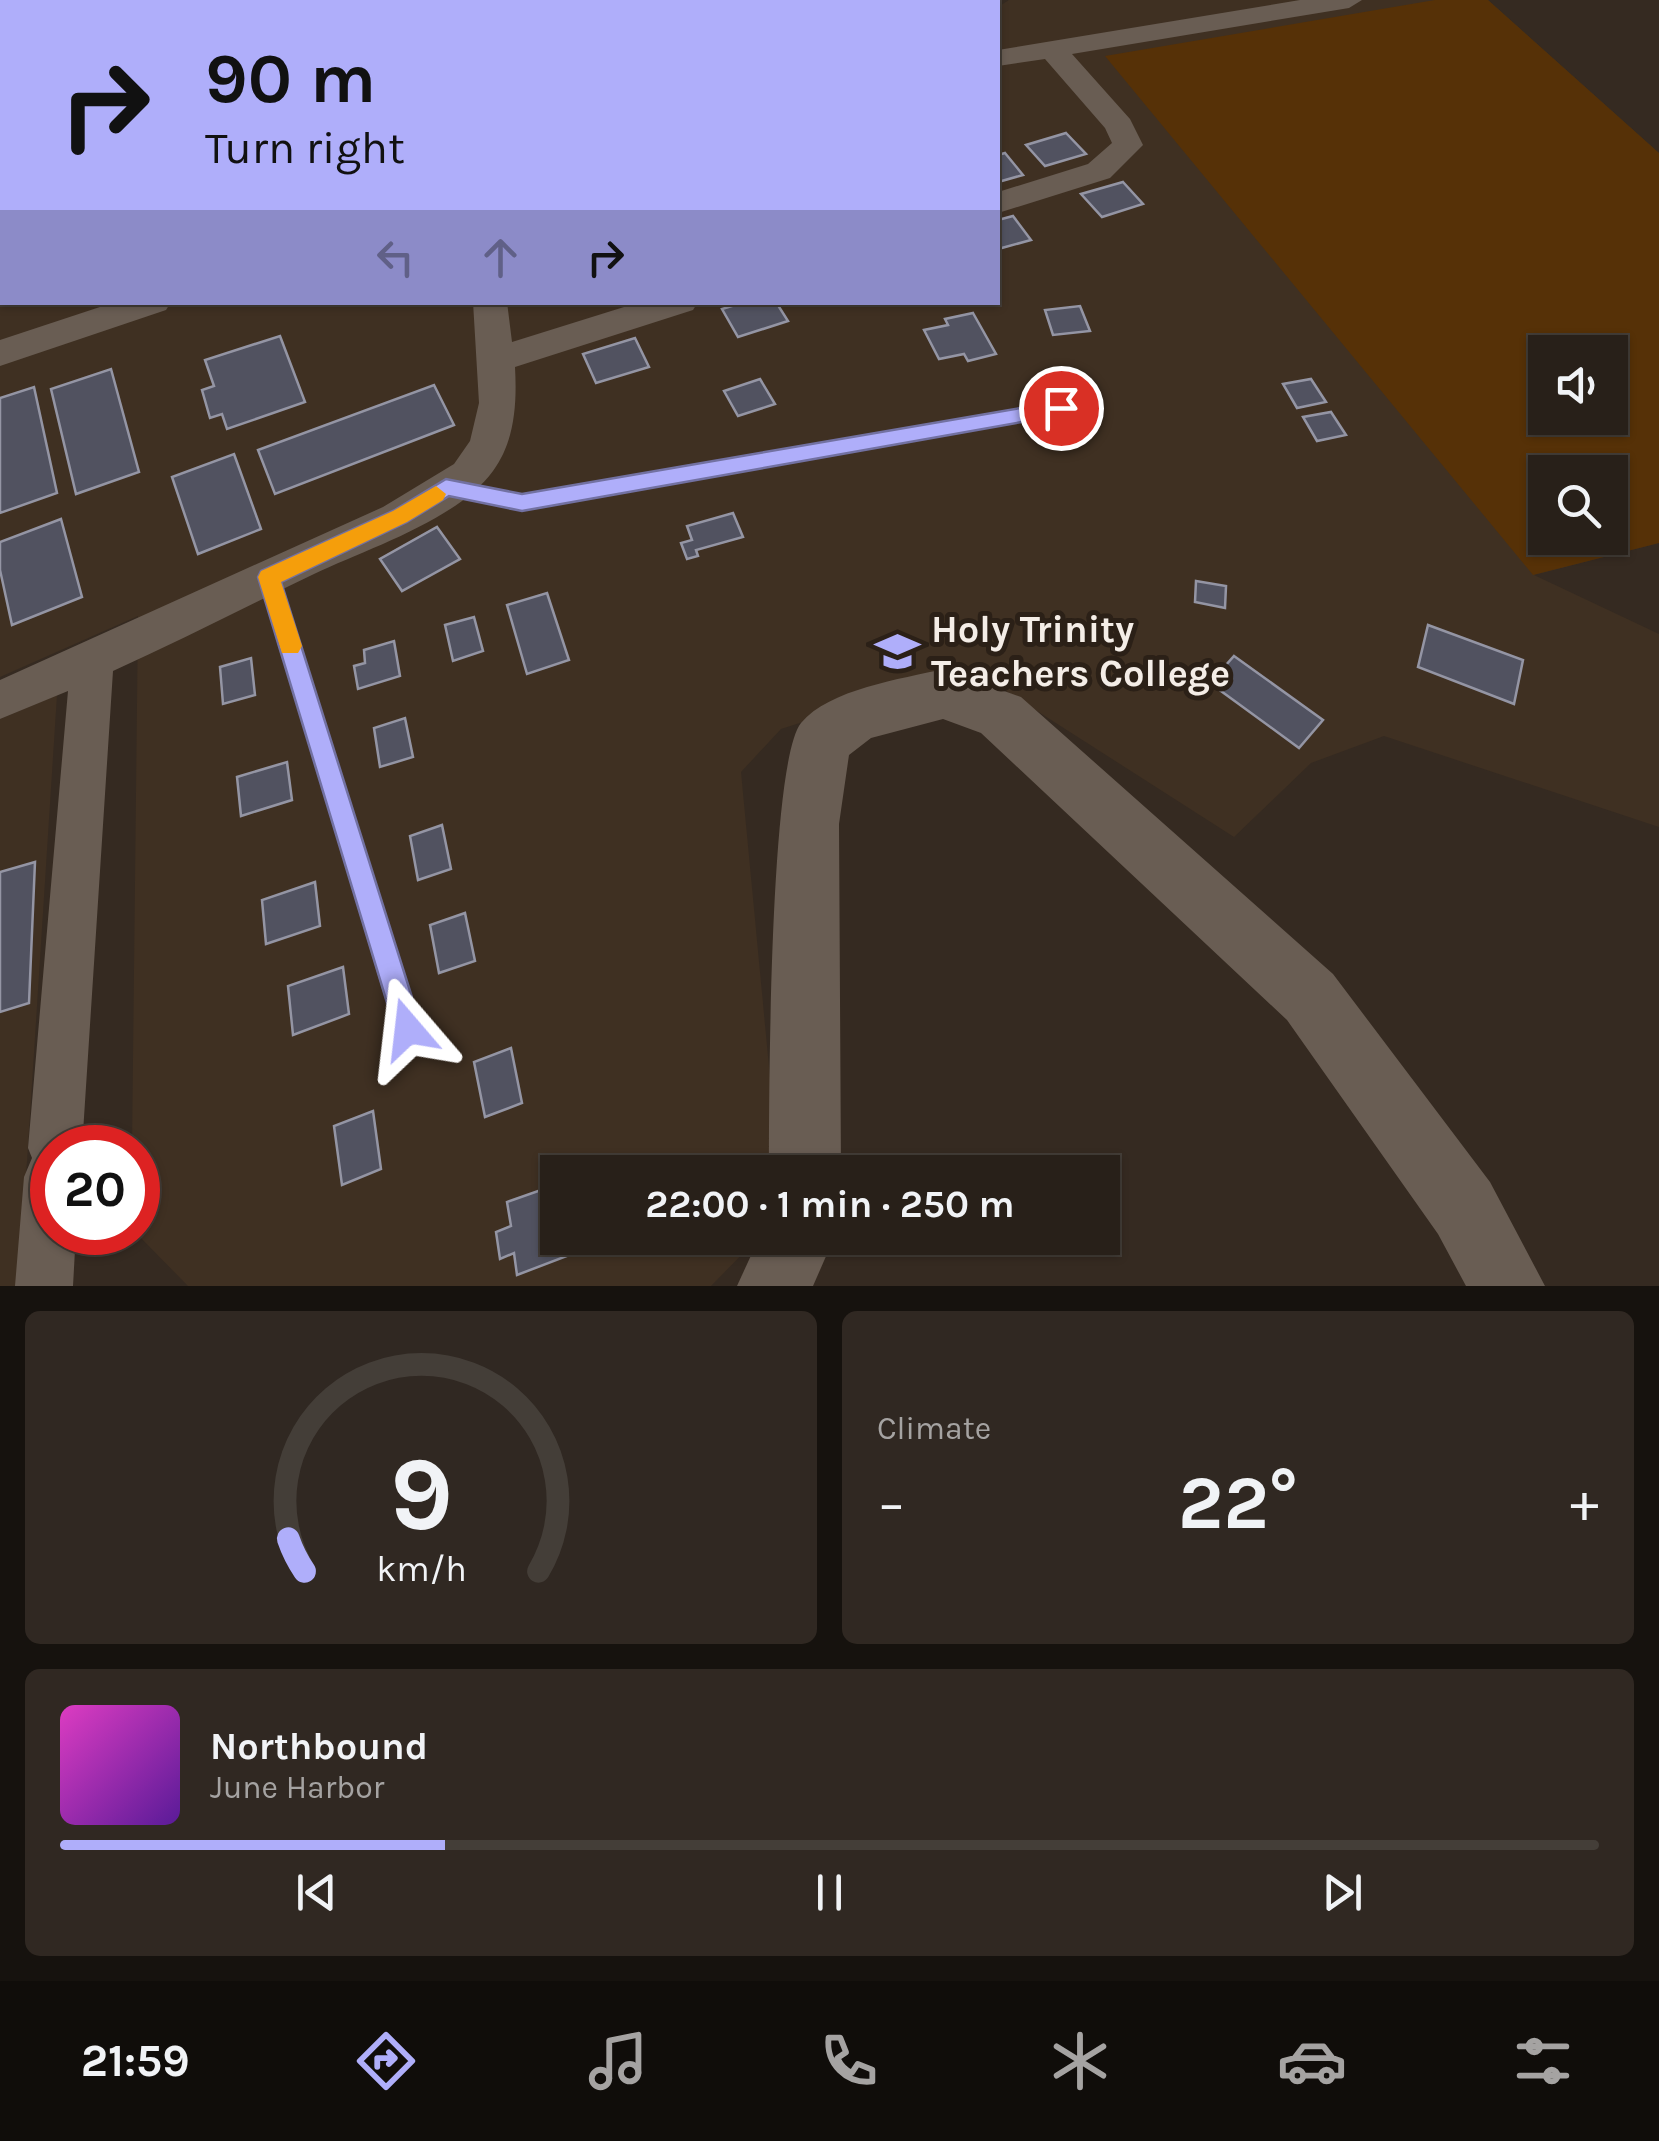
<!DOCTYPE html>
<html lang="en">
<head>
<meta charset="utf-8">
<style>
  :root { --surface:#282019; --page:#302822; --text:#f1f3f6; --muted:#a5a3a2; --line:#443e38; --accent:#afaefa }
  body { margin:0; font-family:Karla,sans-serif; background:var(--page); color:var(--text); height:100vh; display:flex; flex-direction:column; font-size:38px; white-space:nowrap }
  * { box-sizing:border-box; margin:0 }
  p { font-size:32px; color:var(--muted) }
  .icon { flex:none; width:55px; height:55px; fill:none; stroke:currentColor; stroke-width:2; stroke-linecap:round; stroke-linejoin:round }
  .map { position:relative; height:1286px; overflow:hidden }
  .drawer { display:flex; flex-direction:column; gap:25px; padding:25px; background:#16120e; flex:1 }
  .drawer>* { flex:none }
  .hud { position:absolute; left:0px; top:0px; width:1000px; height:305px; box-shadow:0 2px 8px #0004,0 0 0 2px var(--line); background:#afaefa; color:#111; overflow:hidden }
  .tools { position:absolute; left:1528px; top:335px; display:grid; gap:20px }
  .tools a { display:grid; place-items:center; width:100px; height:100px; border-radius:0px; background:var(--surface); box-shadow:0 2px 8px #0004,0 0 0 2px var(--line); font-size:50px }
  .speed { position:absolute; left:30px; top:1125px; display:flex; gap:20px; font-size:50px; font-weight:700; text-align:center }
  .speed>* { display:grid; place-content:center; width:130px; height:130px; border-radius:50%; background:var(--surface); box-shadow:0 2px 8px #0004,0 0 0 2px var(--line); line-height:1 }
  .speed .limit { border:15px solid #d22; background:#fff; color:#111 }
  .pin { position:absolute; display:grid; place-items:center; width:85px; height:85px; color:#fff; margin:-42px; border:5px solid #fff; border-radius:50%; box-shadow:0 2px 10px #0007 }
  .me { position:absolute; width:110px; margin:-55px; rotate:343deg; stroke-linejoin:round; filter:drop-shadow(0 0 8px #0008) }
  .turn { display:flex; align-items:center; gap:35px; height:210px; padding:0 40px; font-size:45px }
  .turn .icon { width:130px; height:130px; stroke-width:2.5 }
  .turn b { display:block; font-size:70px; line-height:85px }
  .lanes { display:flex; align-items:center; height:95px; padding:0 40px; background:#0003; justify-content:center; gap:50px; direction:ltr }
  .lanes .off { opacity:.35 }
  .big { font-size:75px; font-weight:700; line-height:1.1 }
  .drawer .widget { flex:1; display:flex; flex-direction:column; justify-content:center; gap:15px; min-width:0; padding:0 35px; border-radius:15px; background:var(--page) }
  .drawer .dial { align-items:center; gap:0 }
  .dial svg { height:260px; overflow:visible; fill:none; stroke:var(--line); stroke-width:7; stroke-linecap:round; text-anchor:middle }
  .dial text { fill:var(--text); stroke:none }
  .song { display:flex; align-items:center; gap:30px }
  .cover { width:120px; height:120px; border-radius:15px; background:linear-gradient(135deg,hsl(310 70% 55%),hsl(270 70% 35%)) }
  .played { height:10px; border-radius:5px; background:linear-gradient(90deg,var(--accent) 25%,var(--line) 25%) }
  .keys { display:flex; justify-content:space-around; direction:ltr }
  .heat { display:flex; justify-content:space-between; align-items:center; font-size:55px; direction:ltr }
  .drawer .tiles { flex:1; display:grid; gap:25px; grid-template-columns:1fr 1fr }
  .widget:last-child { grid-column:span 2 }
  .trip { position:absolute; left:540px; top:1155px; width:580px; height:100px; border-radius:0px; background:var(--surface); box-shadow:0 2px 8px #0004,0 0 0 2px var(--line); font-weight:700; line-height:100px; text-align:center }
  .dock { display:flex; height:160px; justify-content:space-around; align-items:center; background:#100d0a; color:var(--muted) }
  .dock .icon { width:70px; height:70px }
  .dock .current { color:var(--accent) }
  .dock b { font-size:45px; color:var(--text) }
  .map>svg:first-child { display:block }
</style>
</head>
<body>
<div class="map">
<svg width="1659" height="1286" viewBox="0 0 1659 1286">
  <rect width="100%" height="100%" fill="#352a21"/>
  <g fill="#3f3022" fill-rule="evenodd">
    <path d="M1009,0h479l171,153v390l-125,32 125,59v193l-275,-91 -73,27 -77,74 -264,-169 -189,61 -40,43 38,400h-221v66h200l-47,48h-523l-52,-53 2,-85 -6,-1 6,-531 -138,61v-675h5l-3,300h996v-295zM1545,352h65v66h-65zM1545,472h65v66h-65z"/>
    <polygon points="57,695 19,1286 0,1286 0,719"/>
  </g>
  <path fill="#563107" fill-rule="evenodd" d="M1435,0h53l171,153v390l-126,32 -428,-519zM1545,352h65v66h-65zM1545,472h65v66h-65z"/>
  <g fill="none" stroke-linecap="round" stroke-linejoin="round">
    <polyline stroke="#9a6938" stroke-width="8" points="635,2 639,0"/>
  </g>
  <g fill="#515260" stroke="#9495a4" stroke-width="2.5">
    <polygon points="1066,133 1086,154 1045,166 1026,145"/>
    <polygon points="1005,153 1023,175 998,182 998,155"/>
    <polygon points="1123,182 1143,204 1102,217 1081,194"/>
    <polygon points="1013,216 1031,240 998,249 998,220"/>
    <polygon points="745,302 776,302 788,321 738,337 722,309"/>
    <polygon points="1080,306 1090,331 1053,335 1045,310"/>
    <polygon points="973,313 996,354 968,361 964,354 939,359 924,330 948,325 945,319"/>
    <polygon points="280,336 305,402 227,429 222,414 210,418 202,390 214,386 205,360"/>
    <polygon points="635,338 649,367 596,383 583,354"/>
    <polygon points="111,369 139,472 76,494 51,389"/>
    <polygon points="760,379 775,404 738,416 724,391"/>
    <polygon points="1311,379 1326,402 1297,408 1283,384"/>
    <polygon points="434,385 454,425 275,494 258,450"/>
    <polygon points="34,387 57,493 0,513 0,398"/>
    <polygon points="1331,412 1346,435 1317,441 1303,417"/>
    <polygon points="234,454 261,529 198,554 172,477"/>
    <polygon points="733,513 743,537 696,550 698,556 687,559 681,543 692,540 687,526"/>
    <polygon points="61,519 82,597 12,625 0,570 0,542"/>
    <polygon points="437,527 460,559 402,591 380,559"/>
    <polygon points="1196,581 1226,586 1225,608 1195,602"/>
    <polygon points="547,593 569,660 527,674 507,605"/>
    <polygon points="474,617 483,651 453,661 445,625"/>
    <polygon points="1428,625 1523,660 1514,704 1418,667"/>
    <polygon points="394,641 400,676 358,689 354,666 365,663 364,650"/>
    <polygon points="1234,656 1323,720 1299,748 1210,683"/>
    <polygon points="251,658 255,695 223,704 220,667"/>
    <polygon points="405,718 413,757 380,767 374,728"/>
    <polygon points="287,762 292,800 241,816 237,777"/>
    <polygon points="442,825 451,869 418,880 410,836"/>
    <polygon points="35,862 29,1003 0,1012 0,872"/>
    <polygon points="315,882 320,926 266,944 262,900"/>
    <polygon points="465,913 475,961 439,973 430,925"/>
    <polygon points="343,967 349,1014 293,1035 288,986"/>
    <polygon points="511,1048 522,1103 485,1117 474,1062"/>
    <polygon points="373,1111 381,1169 342,1185 334,1126"/>
    <polygon points="558,1184 558,1238 591,1238 593,1246 517,1275 514,1253 500,1259 496,1232 511,1226 507,1202"/>
  </g>
  <g fill="none" stroke-linecap="round" stroke-linejoin="round">
    <g fill="#695d53" fill-rule="evenodd">
      <polygon points="1061,401 1071,408 1061,415 523,511 447,495 437,487 447,479 523,495"/>
      <polygon points="269,568 277,571 280,577 422,1029 418,1039 408,1043 398,1039 394,1029 258,577 261,571"/>
    </g>
    <g fill="#695d53" fill-rule="evenodd">
      <polygon points="1300,0 1362,0 1349,8 1072,54 1130,119 1143,145 1110,178 998,213 998,192 1088,164 1112,143 1105,128 1045,59 998,66 998,50"/>
      <rect x="0" y="84" width="2" height="18"/>
      <polygon points="115,302 171,302 166,310 0,366 0,340"/>
      <path d="M473,302h34l5,40 128,-40h58l-5,8 -178,57c2,36 0,74 -22,104 -36,49 -124,77 -179,103 -67,32 -133,66 -201,97l-31,477h-30v84h24l-3,54h-58l9,-109 8,-19 -4,-10 40,-457 -68,28v-39l383,-173 71,-43 16,-23 9,-38z"/>
    </g>
    <g fill="#695d53" fill-rule="evenodd">
      <path d="M943,669l78,28 312,277 157,208 55,104h-79l-28,-52 -151,-214 -306,-287 -38,-14 -72,19 -22,17 -10,69 2,348h-72c0,-69 0,-409 32,-449 28,-34 101,-44 142,-54z"/>
      <polygon points="759,1238 834,1238 813,1286 737,1286"/>
    </g>
  </g>
  <polygon fill="#afaefa" stroke="#7271a2" stroke-width="2.5" points="1061,401 1071,408 1061,415 522,511 449,496 407,522 281,582 422,1029 418,1039 408,1043 398,1039 258,577 261,571 393,511 446,479 522,494"/>
  <polygon fill="#f59e0b" points="436,486 446,494 443,500 407,522 281,582 302,646 298,653 282,653 258,577 261,571 393,511"/>
  <defs>
    <symbol id="university-bare" viewBox="-9 -9 18 18"><path d="M0-5L7-2L0 1L-7-2ZM-4 1L0 2.5L4 1V4Q0 6-4 4Z" fill="#afaefa" stroke="#2b2017" stroke-width="2.5" paint-order="stroke"/></symbol>
  </defs>
  <g fill-rule="evenodd">
    <use href="#university-bare" x="866" y="620" width="63" height="63"/>
  </g>
  <g text-anchor="middle" stroke-width="10" stroke-linejoin="round" paint-order="stroke">
    <g font-size="38" font-weight="bold" fill="#f4ede7" stroke="#2b2017" text-anchor="start">
      <text x="931" y="642">Holy Trinity<tspan x="931" dy="44">Teachers College</tspan></text>
    </g>
  </g>
</svg>
<div class="tools">
<a><svg class="icon" aria-label="sound" viewBox="0 0 24 24"><path d="M4 9h4l5-4v14l-5-4H4zM17 9q2 3 0 6"/></svg></a>
<a><svg class="icon" aria-label="search" viewBox="0 0 24 24"><circle cx="10" cy="10" r="6"/><path d="M15 15l6 6"/></svg></a>
</div>
<div class="speed"><div class="limit">20</div></div>
<div class="pin" style="left:1061px;top:408px;background:#d93025"><svg class="icon" aria-label="arrive" viewBox="0 0 24 24"><path d="M6 21V4h12l-3 4 3 4H6"/></svg></div>
<svg class="me" style="left:408px;top:1029px" viewBox="-20 -20 40 40"><path d="M0-17L14 15 0 8-14 15z" fill="#afaefa" stroke="#fff" stroke-width="4"/></svg>
<div class="trip">22:00 · 1 min · 250 m</div>
<div class="hud">
<div class="turn"><svg class="icon" aria-label="right" viewBox="0 0 24 24"><path d="M7 20v-9h11M14 6l5 5-5 5"/></svg><div><b>90 m</b>Turn right</div></div>
<div class="lanes"><svg class="icon off" aria-label="left" viewBox="0 0 24 24"><path d="M17 20v-9H6M10 6l-5 5 5 5"/></svg><svg class="icon off" aria-label="ahead" viewBox="0 0 24 24"><path d="M12 20V5M6 11l6-6 6 6"/></svg><svg class="icon" aria-label="right" viewBox="0 0 24 24"><path d="M7 20v-9h11M14 6l5 5-5 5"/></svg></div>
</div>
</div>
<section class="drawer">
<div class="tiles">
<div class="widget dial"><svg viewBox="0 0 100 80">
<path d="M14 69A42 42 0 1 1 86 69"/>
<path d="M14 69A42 42 0 0 1 9 59" stroke="#afaefa"/>
<text x="50" y="56" font-size="32" font-weight="700">9</text>
<text x="50" y="72" font-size="11">km/h</text>
</svg></div>
<div class="widget"><p>Climate</p>
<div class="heat"><a>−</a><b class="big">22°</b><a>+</a></div>
</div>
<div class="widget">
<div class="song"><i class="cover"></i><div><b>Northbound</b><p>June Harbor</p></div></div>
<div class="played"></div>
<div class="keys"><svg class="icon" aria-label="previous" viewBox="0 0 24 24"><path d="M18 5L8 12l10 7zM5 5v14"/></svg><svg class="icon" aria-label="pause" viewBox="0 0 24 24"><path d="M8 5v14M16 5v14"/></svg><svg class="icon" aria-label="next" viewBox="0 0 24 24"><path d="M6 5l10 7-10 7zM19 5v14"/></svg></div>
</div>
</div>
</section>
<nav class="dock">
<b>21:59</b>
<svg class="icon current" aria-label="directions" viewBox="0 0 24 24"><path d="M12 3l9 9-9 9-9-9zM9 14v-3h6M13 9l2 2-2 2"/></svg>
<svg class="icon" aria-label="music" viewBox="0 0 24 24"><path d="M9 18V5l10-2v13"/><circle cx="6" cy="18" r="3"/><circle cx="16" cy="16" r="3"/></svg>
<svg class="icon" aria-label="phone" viewBox="0 0 24 24"><path d="M5 4h4l2 5-3 2q2 4 5 5l2-3 5 2v4C11 20 4 13 5 4z"/></svg>
<svg class="icon" aria-label="climate" viewBox="0 0 24 24"><path d="M12 3v18M4 7l16 10M4 17L20 7"/></svg>
<svg class="icon" aria-label="car" viewBox="0 0 24 24"><path d="M5 17H2v-5l4-1 3-4h7l3 4 3 1v5h-3M9 17h6M6 11h13"/><circle cx="7" cy="17" r="2"/><circle cx="17" cy="17" r="2"/></svg>
<svg class="icon" aria-label="filters" viewBox="0 0 24 24"><path d="M4 7h16M4 17h16"/><circle cx="9" cy="7" r="2"/><circle cx="15" cy="17" r="2"/></svg>
</nav>
</body>
</html>
